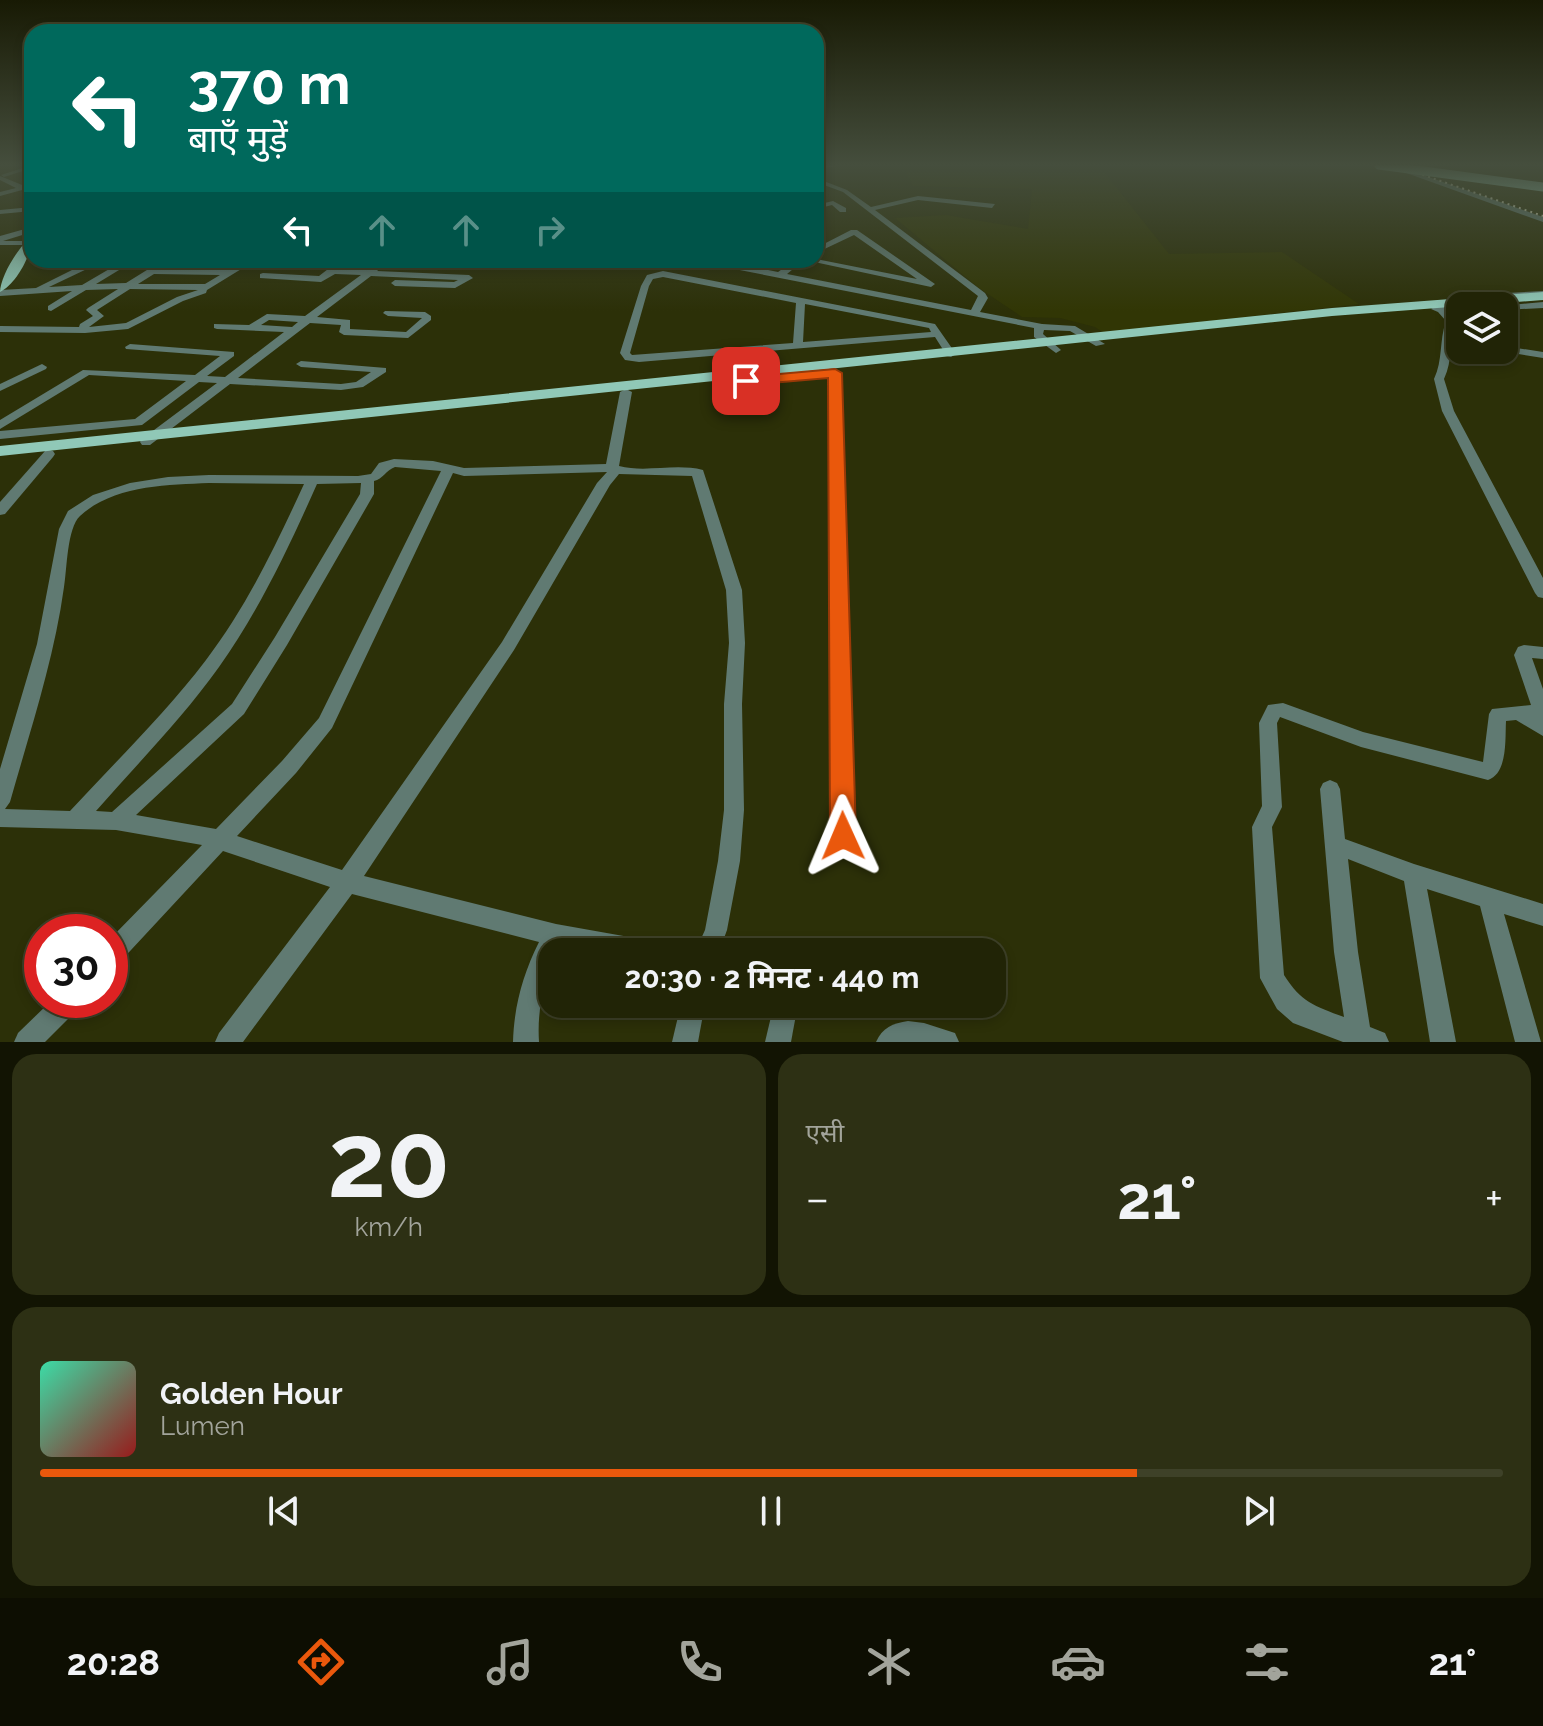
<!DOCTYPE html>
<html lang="hi">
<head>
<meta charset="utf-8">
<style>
  :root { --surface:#212406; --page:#2d3014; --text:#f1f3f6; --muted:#a2a49b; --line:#3e4128; --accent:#ea580c }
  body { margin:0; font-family:Raleway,"Noto Sans Devanagari",sans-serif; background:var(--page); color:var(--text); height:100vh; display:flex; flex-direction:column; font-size:30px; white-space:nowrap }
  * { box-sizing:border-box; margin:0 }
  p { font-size:26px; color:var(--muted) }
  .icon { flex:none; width:44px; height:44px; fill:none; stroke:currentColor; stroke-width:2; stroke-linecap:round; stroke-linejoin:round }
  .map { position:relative; height:1042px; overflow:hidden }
  .side { display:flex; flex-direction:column; gap:12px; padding:12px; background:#121403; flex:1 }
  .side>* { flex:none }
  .hud { position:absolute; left:24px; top:24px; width:800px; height:244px; border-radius:24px; box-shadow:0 4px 12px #0003,0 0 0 2px var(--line); background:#00695c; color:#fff; overflow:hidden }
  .fabs { position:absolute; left:1446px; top:292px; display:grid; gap:16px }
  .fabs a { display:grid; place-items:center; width:72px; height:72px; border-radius:16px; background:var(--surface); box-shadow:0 4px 12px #0003,0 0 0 2px var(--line); font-size:40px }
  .speed { position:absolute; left:24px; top:914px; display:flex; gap:16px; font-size:40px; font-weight:700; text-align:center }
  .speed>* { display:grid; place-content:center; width:104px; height:104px; border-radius:50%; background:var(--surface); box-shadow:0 4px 12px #0003,0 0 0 2px var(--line); line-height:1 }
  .speed .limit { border:12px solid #d22; background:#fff; color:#111 }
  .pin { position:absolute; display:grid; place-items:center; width:68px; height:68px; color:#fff; margin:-34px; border-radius:16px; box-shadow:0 4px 12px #0006 }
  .me { position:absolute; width:88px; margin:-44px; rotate:359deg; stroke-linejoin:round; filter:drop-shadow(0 0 6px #0008) }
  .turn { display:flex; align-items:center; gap:28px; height:168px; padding:0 32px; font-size:36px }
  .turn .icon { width:104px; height:104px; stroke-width:2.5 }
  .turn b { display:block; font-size:56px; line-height:68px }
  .lanes { display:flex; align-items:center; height:76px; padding:0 32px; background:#0003; justify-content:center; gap:40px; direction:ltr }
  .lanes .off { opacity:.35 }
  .big { font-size:60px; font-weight:700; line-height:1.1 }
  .side .tile { flex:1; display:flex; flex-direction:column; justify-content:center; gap:12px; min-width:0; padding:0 28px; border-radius:24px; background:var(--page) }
  .side .dial { align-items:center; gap:0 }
  .dial b { font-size:104px; line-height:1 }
  .song { display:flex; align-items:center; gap:24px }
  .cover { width:96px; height:96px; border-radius:12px; background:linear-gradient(135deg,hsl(160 70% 55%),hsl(0 70% 35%)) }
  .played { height:8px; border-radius:4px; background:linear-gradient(90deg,var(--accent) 75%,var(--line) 75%) }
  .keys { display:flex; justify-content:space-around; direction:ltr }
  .heat { display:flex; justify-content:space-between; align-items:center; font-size:44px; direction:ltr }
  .side .tiles { flex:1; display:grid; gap:12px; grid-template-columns:1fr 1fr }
  .tile:last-child { grid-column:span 2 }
  .trip { position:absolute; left:538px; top:938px; width:468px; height:80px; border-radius:24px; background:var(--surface); box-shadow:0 4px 12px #0003,0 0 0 2px var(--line); font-weight:700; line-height:80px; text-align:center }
  .menu { display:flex; height:128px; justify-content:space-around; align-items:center; background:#0d0e02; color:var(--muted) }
  .menu .icon { width:56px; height:56px }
  .menu .on { color:var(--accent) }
  .menu b { font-size:36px; color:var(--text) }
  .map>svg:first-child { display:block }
</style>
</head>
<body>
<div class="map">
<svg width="1543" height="1042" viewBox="0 0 1543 1042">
  <rect width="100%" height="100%" fill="#2c3008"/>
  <polygon fill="#313605" points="906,172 1105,173 1169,254 1282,252 1359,304 1104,333 1095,327 1060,318 1022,317 979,288 895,218 946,215 1028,229 1032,189 913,186"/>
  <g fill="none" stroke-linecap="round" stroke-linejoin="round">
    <g fill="#607a72" fill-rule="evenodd">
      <polygon points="32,165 32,168 4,177 1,175"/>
      <polygon points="816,165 843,165 816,169"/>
      <polygon points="1400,167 1543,217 1543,222 1398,170"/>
      <polygon points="0,176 32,189 32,194 22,190 0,196 0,192 16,188 0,180"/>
      <polygon points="816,178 847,190 871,207 918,196 995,204 992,208 918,200 875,210 985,293 988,298 980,312 1042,324 1075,326 1105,344 1096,346 1070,331 1044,330 1043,334 1061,350 1056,353 1034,337 1034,328 714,265 714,268 711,269 677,260 717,260 778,272 795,260 804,260 787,274 971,310 978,296 843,192 816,182"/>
      <polygon points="833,201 846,208 846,212 840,212 832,205 816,209 816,205"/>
      <polygon points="32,207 32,211 0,214 0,210"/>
      <polygon points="32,227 32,232 3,241 32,241 32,245 0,245 0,236"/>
      <polygon points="851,230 857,230 935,284 931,287 805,260 816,259 917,279 854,235 816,253 816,248"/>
      <path d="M163,260h10l-12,9 68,1 17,-10h10l-49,30 -1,3 -23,8 -55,28 -43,4 -85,-1v-6l79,1 1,-3 13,-8 -7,-6 2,-2 30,-19 -32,1 -35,21 -3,-1v-4l24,-15 -72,5v-6l36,-2 52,-26 36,1v4l-28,17 30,-1zM89,268h22l-29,17 -33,2zM154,274l66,1 -15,9h-67zM130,289l68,1 -21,7 -51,26 -37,4 15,-11 -7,-6z"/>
      <path d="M274,260l64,1 4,3 -3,5 28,1 14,-10h9l-13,11 92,4 4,3 -18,10 -60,-2 -4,-3 4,-3 59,2 4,-2 -87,-4 -54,41 33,3v9l56,3 16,-14 -34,-2 -5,-3 2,-2 40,1 6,4v4l-23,18 -64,-3 -5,-3 2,-7 -31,-2 -72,55 103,6 15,-2 15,-10 -70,-5 -5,-3 5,-3 85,7v4l-23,15 -22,3 -111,-6 -80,61h-8l-2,-3 2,-3 75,-56 -18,-1 -57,43 -142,14v-8l135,-12 51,-38 -97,-6 -89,54v-9l83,-50 112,5 25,-19 -94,-7 -1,-2 5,-3 104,8v4l-27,20 18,1 59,-45 -67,-3 -3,-1v-4l35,1 18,-11 38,2 56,-41 -26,-1 -14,8 -61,-4v-4l3,-1 56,3 13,-10 -54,-3zM269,320l29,2 -6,5 -31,-2z"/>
      <polygon points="595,260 613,260 620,263 616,266"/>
      <path d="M663,271l272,53 21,30 -5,3 -4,-1 -12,-19 -296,25 -14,-2 -5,-7 21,-67 6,-11zM663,277l133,26 -3,40 -161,12 -2,-2 19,-67 4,-7zM805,304l124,24 2,4 -128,10z"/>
      <polygon points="1543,291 1543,297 1452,302 1447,299 1452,296"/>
      <polygon points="1543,302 1543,308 1504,310 1504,306 1500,306"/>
      <path d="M1436,306l24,1v6l-11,-1 7,9c-7,20 -3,39 -12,58l10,32 89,167v20l-5,-1 -3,-4 -93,-182 -8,-32c9,-19 5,-38 12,-58l-8,-9 -7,-3z"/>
      <polygon points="1504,346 1543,352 1543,358 1500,351 1504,350"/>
      <polygon points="42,364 47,367 46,369 0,391 0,384"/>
      <polygon points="835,370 840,373 853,836 850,843 843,845 836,843 833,836 830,373"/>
      <path d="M626,389l6,3 -13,74c27,7 56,-3 84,4l39,120 3,53 -3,61 2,106 -4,51 -13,69 -8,22h-24l10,-22 13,-69 6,-51v-106l5,-61 -3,-53 -34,-114 -73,-2 -9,11 -96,165 -150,226 192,48 90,16 8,4 4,8h-73l-23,-4 -3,4h-7c0,16 -6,29 -10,44 -3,15 -4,31 -3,46h-26c1,-36 10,-68 26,-100l-187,-48 -109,148h-28l4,-9 111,-146 -107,-36 -105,113 -8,4v-29l92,-94 -86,-15 -116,-3v-58l37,-125 22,-115 9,-18 25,-16 37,-12 38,-6 41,-2 149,1 13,-2 8,-11 15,-4 39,2 31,7 142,-4 14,-72zM395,467l46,4 -122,247 -37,43 -66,68 -80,-14 108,-101 43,-69 87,-151v-13c9,-2 12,-11 21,-14zM607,472l-10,11 -95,159 -160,228 -105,-34 59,-63 36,-45 121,-255 11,3zM209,483l95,1c-28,61 -57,122 -98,176 -41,54 -90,101 -136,151l-65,-2 5,-7c20,-71 44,-142 54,-215 3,-18 3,-59 16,-71 34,-31 86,-31 129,-33zM361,483l-1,11 -85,143 -43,67 -120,108 -16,-1c41,-47 86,-92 123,-144 40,-56 70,-120 98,-183z"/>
      <polygon points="49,450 53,451 55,454 53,457 5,514 0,515 0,502 45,451"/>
      <path d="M1524,645l19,2v12l-11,-1 11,31v47l-27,-16 -10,1c-1,18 2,52 -18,59l-127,-33 -81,-30 -3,6 5,84 -10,20 12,148c17,27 30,31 60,42l-10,-65 -14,-163 3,-6 7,-3 7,3 3,6 5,50 69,25 129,40v22l-39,-12 37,128h-26l-35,-136 -53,-17 29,153h-26l-26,-161 -56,-22 10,93 12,75 15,6 4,9h-46l-50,-19 -16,-14 -17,-31 -8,-151 10,-21 -3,-83 9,-18 15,-2 80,29 120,30 6,-48 3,-5 39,-4 -17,-50 4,-8z"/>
      <polygon points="52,1000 81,1000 78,1009 45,1042 14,1042 18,1033"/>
      <polygon points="681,1004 705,1004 698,1042 672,1042"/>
      <polygon points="774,1004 798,1004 791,1042 765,1042"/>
      <path d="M908,1021l16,2 31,10 4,9h-83c6,-14 17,-19 32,-21z"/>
    </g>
    <g fill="#90c8b7" fill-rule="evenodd">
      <path d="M32,237c0,18 -16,47 -32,55 0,-15 19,-47 32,-55z"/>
      <polygon points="1543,292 1543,300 1332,316 0,456 0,446 1332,308"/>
    </g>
    <polyline stroke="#d9dec0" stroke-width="2" stroke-dasharray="2 4" stroke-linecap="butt" points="1394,165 1543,216"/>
    <polyline stroke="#90c8b7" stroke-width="9" points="1379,165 1543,187"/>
  </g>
  <linearGradient id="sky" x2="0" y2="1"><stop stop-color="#181a04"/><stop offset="0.53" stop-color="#454e3d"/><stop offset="1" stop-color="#454e3d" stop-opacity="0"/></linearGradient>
  <rect width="1543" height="311" fill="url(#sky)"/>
  <polygon fill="#ea580c" stroke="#983908" stroke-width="2" points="835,369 842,373 856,836 853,845 843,849 833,845 830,836 828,378 746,385 738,381 746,377"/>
</svg>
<div class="fabs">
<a><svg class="icon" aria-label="layers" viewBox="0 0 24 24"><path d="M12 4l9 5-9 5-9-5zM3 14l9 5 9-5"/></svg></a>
</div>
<div class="speed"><div class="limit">30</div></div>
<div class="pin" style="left:746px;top:381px;background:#d93025"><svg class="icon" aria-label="arrive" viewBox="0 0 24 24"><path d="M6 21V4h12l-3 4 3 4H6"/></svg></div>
<svg class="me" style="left:843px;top:836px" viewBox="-20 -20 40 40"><path d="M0-17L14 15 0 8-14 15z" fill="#ea580c" stroke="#fff" stroke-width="4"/></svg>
<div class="trip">20:30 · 2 मिनट · 440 m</div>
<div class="hud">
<div class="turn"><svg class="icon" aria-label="left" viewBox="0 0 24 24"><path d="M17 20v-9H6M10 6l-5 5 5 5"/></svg><div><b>370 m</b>बाएँ मुड़ें</div></div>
<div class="lanes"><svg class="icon" aria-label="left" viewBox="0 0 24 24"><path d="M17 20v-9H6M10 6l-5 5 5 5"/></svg><svg class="icon off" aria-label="ahead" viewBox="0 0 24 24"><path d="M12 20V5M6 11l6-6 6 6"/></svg><svg class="icon off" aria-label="ahead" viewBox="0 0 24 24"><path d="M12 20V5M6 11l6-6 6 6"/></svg><svg class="icon off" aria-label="right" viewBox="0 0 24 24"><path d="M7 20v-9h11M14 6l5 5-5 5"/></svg></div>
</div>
</div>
<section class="side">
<div class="tiles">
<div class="tile dial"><b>20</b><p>km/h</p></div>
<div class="tile"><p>एसी</p>
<div class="heat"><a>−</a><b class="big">21°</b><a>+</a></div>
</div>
<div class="tile">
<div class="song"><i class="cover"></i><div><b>Golden Hour</b><p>Lumen</p></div></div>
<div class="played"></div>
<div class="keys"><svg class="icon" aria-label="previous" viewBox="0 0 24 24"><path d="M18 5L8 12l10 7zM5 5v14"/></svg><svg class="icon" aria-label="pause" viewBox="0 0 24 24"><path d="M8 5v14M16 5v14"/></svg><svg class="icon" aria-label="next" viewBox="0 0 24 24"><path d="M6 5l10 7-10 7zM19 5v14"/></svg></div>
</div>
</div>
</section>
<nav class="menu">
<b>20:28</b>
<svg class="icon on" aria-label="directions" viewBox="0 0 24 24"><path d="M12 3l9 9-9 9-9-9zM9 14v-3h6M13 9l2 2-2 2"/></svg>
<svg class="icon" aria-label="music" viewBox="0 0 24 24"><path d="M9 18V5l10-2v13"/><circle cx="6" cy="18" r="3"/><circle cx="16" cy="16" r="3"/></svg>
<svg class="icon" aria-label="phone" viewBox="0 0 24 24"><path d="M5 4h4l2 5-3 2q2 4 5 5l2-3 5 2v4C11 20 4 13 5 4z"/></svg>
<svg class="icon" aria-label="climate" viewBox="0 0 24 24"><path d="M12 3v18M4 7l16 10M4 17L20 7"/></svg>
<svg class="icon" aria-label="car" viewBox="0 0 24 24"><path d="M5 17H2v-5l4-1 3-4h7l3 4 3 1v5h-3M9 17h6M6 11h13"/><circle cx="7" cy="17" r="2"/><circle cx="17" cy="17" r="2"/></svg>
<svg class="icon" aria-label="filters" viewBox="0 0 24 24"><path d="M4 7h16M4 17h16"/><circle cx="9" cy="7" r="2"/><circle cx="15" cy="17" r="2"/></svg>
<b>21°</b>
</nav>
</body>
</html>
